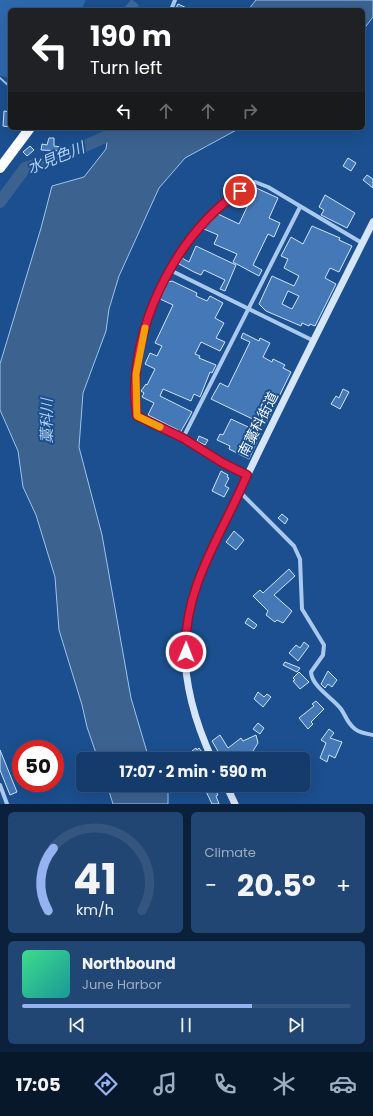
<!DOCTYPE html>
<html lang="en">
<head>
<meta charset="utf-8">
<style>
  :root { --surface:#143b6b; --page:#214673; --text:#f1f3f6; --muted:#9dadc1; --line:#33557e; --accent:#95b2f1 }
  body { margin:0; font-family:Poppins,"Noto Sans JP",sans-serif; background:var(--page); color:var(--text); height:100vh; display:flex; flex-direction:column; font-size:15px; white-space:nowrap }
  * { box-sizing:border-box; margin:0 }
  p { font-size:13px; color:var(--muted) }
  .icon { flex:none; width:22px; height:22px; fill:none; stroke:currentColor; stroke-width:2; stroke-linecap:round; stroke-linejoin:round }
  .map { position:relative; height:804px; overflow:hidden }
  .panel { display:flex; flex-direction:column; gap:8px; padding:8px; background:#0b203b; flex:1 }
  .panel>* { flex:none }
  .banner { position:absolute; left:8px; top:8px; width:357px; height:122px; border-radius:6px; box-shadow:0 4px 16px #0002,0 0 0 1px var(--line); background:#202124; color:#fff; overflow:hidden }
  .speed { position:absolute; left:12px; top:740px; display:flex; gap:8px; font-size:20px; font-weight:700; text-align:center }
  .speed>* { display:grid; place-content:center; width:52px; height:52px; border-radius:50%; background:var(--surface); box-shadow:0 4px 16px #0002,0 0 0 1px var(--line); line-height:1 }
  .speed .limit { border:6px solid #d22; background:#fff; color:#111 }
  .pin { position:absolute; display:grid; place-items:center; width:34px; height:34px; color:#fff; margin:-17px; border:2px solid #fff; border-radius:50%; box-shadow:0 1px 4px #0007 }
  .me { position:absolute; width:44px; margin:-22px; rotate:1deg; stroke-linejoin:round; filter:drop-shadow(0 0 3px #0008) }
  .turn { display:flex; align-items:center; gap:14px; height:84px; padding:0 16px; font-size:18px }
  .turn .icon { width:52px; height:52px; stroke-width:2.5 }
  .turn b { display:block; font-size:28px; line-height:34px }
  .lanes { display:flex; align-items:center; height:38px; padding:0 16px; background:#0003; justify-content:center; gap:20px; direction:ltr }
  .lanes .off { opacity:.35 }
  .big { font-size:30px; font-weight:700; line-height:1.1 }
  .panel .tile { flex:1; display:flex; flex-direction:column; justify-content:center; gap:6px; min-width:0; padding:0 14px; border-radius:6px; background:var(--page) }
  .panel .dial { align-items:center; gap:0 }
  .dial svg { height:104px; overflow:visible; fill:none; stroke:var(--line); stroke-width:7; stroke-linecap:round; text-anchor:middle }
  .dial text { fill:var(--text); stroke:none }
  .song { display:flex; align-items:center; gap:12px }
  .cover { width:48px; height:48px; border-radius:6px; background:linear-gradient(135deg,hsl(150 70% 55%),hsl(180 70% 35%)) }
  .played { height:4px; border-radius:2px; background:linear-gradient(90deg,var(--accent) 70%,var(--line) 70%) }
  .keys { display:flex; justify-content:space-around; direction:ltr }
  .heat { display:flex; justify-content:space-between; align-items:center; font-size:22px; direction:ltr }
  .panel .tiles { flex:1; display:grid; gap:8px; grid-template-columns:1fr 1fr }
  .tile:last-child { grid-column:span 2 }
  .trip { position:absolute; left:76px; top:752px; width:234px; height:40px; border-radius:6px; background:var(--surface); box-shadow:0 4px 16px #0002,0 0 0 1px var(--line); font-weight:700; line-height:40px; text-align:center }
  .dock { display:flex; height:64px; justify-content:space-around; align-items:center; background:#08182b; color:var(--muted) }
  .dock .icon { width:28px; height:28px }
  .dock .current { color:var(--accent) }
  .dock b { font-size:18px; color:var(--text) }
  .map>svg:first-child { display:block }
</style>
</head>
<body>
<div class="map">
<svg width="373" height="804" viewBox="0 0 373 804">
  <rect width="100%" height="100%" fill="#1b4f8f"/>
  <polygon fill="#2e69ad" points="0,0 86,0 81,10 10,10 10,78 0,76"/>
  <g fill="#3c6290" stroke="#9cc4f0">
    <polygon points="256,0 373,0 373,17 363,30 363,10 248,10"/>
    <polygon points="109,128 240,128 185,158 159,188 119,276 109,309 106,331 83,393 79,447 102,535 131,698 149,759 98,759 87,727 82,705 59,630 55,577 36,515 23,487 18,451 0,410 0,364 41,228 52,186 84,177 106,149"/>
    <polygon points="107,785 168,785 168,804 113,804"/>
  </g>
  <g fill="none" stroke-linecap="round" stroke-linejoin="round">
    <polyline stroke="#9cc4f0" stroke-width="2" points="0,78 10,87"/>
    <polyline stroke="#3c6290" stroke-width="12" points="0,202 25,168 58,158 125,128"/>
  </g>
  <g fill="#4478b7" stroke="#cfe3fa" fill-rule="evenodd">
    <polygon points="178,4 191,10 175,10"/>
    <polygon points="4,111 10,112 10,127 3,126"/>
    <polygon points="49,138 54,138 54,146 61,147 61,151 41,150 42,144 47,145"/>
    <polygon points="30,146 34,150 27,156 23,152"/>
    <polygon points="348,158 356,163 351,171 343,166"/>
    <polygon points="367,175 373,179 373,188 363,180"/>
    <polygon points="254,187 278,198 269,218 280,223 274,237 268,234 253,265 262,270 259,276 233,262 237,254 214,244 218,235 204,229 218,214 239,224 249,203 246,202"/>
    <polygon points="325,195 355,213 347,228 321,215 324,210 319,207"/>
    <path d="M312,226l28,12 -1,2 13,6 -13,26 -9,-4 -5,10 11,6 -21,42 -5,-2 -1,2 -7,-3 -1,3 -35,-15 -7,-7 13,-28 22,10 5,-10 -15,-8 4,-9 -7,-3 10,-19 12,7zM288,291l11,5 -7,13 -10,-5z"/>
    <polygon points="196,246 236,265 225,291 220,289 225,280 204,270 201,275 194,272 179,264 182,258 189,262"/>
    <polygon points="172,281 197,293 196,296 207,301 210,296 223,303 215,318 224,323 216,338 225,342 220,351 201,342 195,354 200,356 199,358 216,365 212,373 210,372 200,397 194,394 191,401 163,389 160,396 192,412 180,433 177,432 178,430 148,415 154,403 142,397 144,393 141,391 146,384 147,385 155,369 145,364 150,353 157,356 162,346 155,343 173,305 160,299 168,282"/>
    <polygon points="243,333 259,341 260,338 270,343 263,357 272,362 273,359 285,365 283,368 291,372 265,425 211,399 220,383 228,387 250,342 241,338"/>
    <polygon points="343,389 349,392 340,409 331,404 336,396 339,398"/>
    <polygon points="231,419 261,433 249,459 229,449 230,446 217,440 220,434 223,435"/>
    <polygon points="199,436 208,440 205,445 197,441"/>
    <polygon points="221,471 228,475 227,477 229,478 225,486 229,488 224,497 212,491"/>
    <polygon points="282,514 288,519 285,524 278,518"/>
    <polygon points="234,531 244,540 236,550 226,542"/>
    <polygon points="289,569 295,576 274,595 292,611 283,623 277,620 275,622 266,615 268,611 253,596 260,590 263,593"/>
    <polygon points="248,618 257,625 254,629 245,623"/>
    <polygon points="304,642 309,646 298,661 289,653 296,645 300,648"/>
    <polygon points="285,662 300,668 297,672 283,665"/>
    <polygon points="328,671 337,680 332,687 328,684 325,688 321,684"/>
    <polygon points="299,672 309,682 300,689 293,681 295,680 293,678"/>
    <polygon points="258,692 264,697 267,694 271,697 263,707 254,699"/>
    <polygon points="316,701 324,709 311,722 313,724 308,729 299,718 314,706 312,704"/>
    <polygon points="258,723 264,728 260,734 253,729"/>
    <polygon points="329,729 334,733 330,738 342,742 335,758 329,755 327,762 320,758 326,743 321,740"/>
    <polygon points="220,735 228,748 241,738 243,741 256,735 258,743 248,759 234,754 231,759 218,759 219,753 212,741"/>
    <polygon points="196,748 197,750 199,748 205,756 198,759 192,751"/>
    <polygon points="0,750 17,792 10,795 0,770"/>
    <polygon points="203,785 213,785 218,795 216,796 219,804 212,804"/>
  </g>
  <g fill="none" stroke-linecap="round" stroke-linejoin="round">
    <polyline stroke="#3d69a0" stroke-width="10" stroke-dasharray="10 5" stroke-linecap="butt" points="129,10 137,0"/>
    <g stroke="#a9c9ee" stroke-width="4">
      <polyline points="171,10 175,0"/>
      <polyline points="170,270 314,341"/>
      <polyline points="183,438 300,207"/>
      <path d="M247,475l-24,-12 -40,-25 -46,-21c-1,-10 -3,-21 -2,-31 2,-64 37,-137 85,-179 10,-9 22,-20 35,-25l13,5 94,56"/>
      <path d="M240,492l54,54 6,13 2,50 22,36 -1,10 -12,17c1,15 22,26 30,37 5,7 6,14 14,20 5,4 12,5 18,6"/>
      <polyline points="0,785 7,804"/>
    </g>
    <g stroke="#d6e6fa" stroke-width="7">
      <path d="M212,759c-17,-37 -29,-79 -27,-120 3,-53 32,-99 54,-146 43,-91 89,-181 134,-271"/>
      <polyline points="226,785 235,804"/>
    </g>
    <polyline stroke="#fff" stroke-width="10" points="0,168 30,128"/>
  </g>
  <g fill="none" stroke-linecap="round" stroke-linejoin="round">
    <defs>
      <path id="route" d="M186,652c-3,-65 37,-119 61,-177l-24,-12 -40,-25 -46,-22c-1,-10 -3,-20 -2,-30 3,-73 45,-154 105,-195"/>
    </defs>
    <use href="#route" stroke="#92132f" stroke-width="10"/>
    <use href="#route" stroke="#e11d48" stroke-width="7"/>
    <polyline stroke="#f59e0b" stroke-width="7" points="145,328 136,374 137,416 160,427"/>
  </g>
  <g text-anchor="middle" stroke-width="4" stroke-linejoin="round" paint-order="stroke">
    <g font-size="14" fill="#fff" stroke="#1b4f8f">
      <text transform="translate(258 424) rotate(-63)" y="5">南藁科街道</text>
    </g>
    <g font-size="15" font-style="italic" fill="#b5d3f5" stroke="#1b4f8f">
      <text transform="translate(56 158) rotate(-22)" y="5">水見色川</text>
      <text transform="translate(47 421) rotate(-90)" y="5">藁科川</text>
    </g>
  </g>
</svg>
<div class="speed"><div class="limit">50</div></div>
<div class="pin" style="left:240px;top:191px;background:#d93025"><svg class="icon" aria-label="arrive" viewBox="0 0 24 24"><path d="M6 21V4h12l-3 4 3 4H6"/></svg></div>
<svg class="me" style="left:186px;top:652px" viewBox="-20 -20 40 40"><circle r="17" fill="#e11d48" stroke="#fff" stroke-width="3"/><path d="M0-11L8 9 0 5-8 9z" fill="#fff"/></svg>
<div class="trip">17:07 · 2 min · 590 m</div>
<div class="banner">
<div class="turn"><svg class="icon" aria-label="left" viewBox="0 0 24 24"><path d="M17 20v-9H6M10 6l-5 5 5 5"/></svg><div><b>190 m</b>Turn left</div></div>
<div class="lanes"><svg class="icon" aria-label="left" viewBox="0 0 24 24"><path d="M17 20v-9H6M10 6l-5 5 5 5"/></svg><svg class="icon off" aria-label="ahead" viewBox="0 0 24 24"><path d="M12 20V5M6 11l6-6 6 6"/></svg><svg class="icon off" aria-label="ahead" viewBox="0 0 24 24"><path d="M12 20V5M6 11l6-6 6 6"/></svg><svg class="icon off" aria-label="right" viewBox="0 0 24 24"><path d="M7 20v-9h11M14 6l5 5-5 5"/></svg></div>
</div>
</div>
<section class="panel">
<div class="tiles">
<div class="tile dial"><svg viewBox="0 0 100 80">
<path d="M14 69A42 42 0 1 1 86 69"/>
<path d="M14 69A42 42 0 0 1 18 21" stroke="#95b2f1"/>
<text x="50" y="56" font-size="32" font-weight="700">41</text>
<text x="50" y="72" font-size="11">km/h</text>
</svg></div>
<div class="tile"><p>Climate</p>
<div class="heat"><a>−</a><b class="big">20.5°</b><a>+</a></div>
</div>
<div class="tile">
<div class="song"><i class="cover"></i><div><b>Northbound</b><p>June Harbor</p></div></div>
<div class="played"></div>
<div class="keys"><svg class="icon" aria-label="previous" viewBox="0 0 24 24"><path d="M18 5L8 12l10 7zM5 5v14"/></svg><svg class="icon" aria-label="pause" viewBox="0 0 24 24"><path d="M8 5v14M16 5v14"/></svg><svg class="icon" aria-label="next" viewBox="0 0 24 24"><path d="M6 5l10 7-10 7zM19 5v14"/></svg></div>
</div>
</div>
</section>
<nav class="dock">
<b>17:05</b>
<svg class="icon current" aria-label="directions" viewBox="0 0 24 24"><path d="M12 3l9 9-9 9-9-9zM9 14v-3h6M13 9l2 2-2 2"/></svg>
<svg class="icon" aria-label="music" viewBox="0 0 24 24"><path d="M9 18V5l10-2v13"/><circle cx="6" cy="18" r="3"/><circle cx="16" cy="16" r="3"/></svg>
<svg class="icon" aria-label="phone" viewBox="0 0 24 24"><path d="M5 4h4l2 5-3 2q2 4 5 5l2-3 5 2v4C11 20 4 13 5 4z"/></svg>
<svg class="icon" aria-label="climate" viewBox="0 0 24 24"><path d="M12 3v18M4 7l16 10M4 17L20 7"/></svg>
<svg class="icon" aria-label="car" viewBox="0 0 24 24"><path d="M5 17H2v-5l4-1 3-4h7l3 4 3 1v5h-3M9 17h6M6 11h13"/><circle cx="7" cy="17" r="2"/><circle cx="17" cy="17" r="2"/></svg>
</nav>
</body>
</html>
